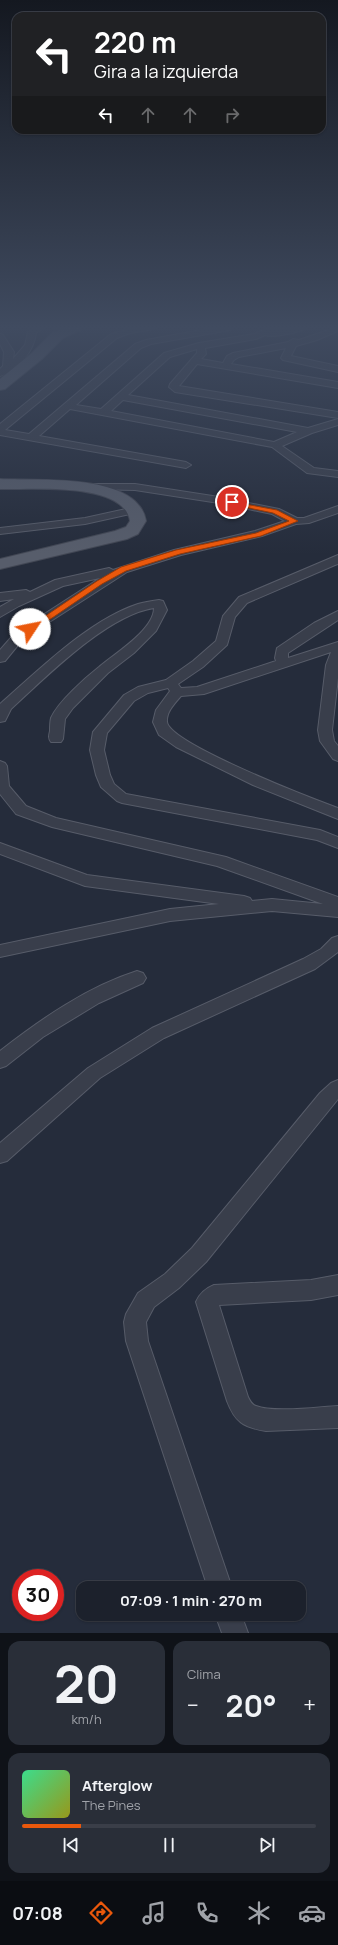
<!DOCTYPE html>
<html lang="es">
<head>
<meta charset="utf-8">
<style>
  :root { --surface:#1c212c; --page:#292e38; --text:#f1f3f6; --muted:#a0a3a9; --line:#3a3e48; --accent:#ea580c }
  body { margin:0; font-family:Manrope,sans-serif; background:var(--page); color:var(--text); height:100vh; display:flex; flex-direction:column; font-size:15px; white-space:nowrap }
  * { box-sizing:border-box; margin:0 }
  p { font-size:13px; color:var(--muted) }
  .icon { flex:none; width:22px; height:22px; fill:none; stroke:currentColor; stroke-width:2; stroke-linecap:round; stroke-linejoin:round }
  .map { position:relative; height:1633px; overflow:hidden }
  .drawer { display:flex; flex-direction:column; gap:8px; padding:8px; background:#0f1218; flex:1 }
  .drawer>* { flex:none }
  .hud { position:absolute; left:12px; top:12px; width:314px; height:122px; border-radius:12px; box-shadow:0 1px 3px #0004,0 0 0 1px var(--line); background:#202124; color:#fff; overflow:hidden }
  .speed { position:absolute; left:12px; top:1569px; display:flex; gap:8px; font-size:20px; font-weight:700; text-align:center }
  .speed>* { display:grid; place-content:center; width:52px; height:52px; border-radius:50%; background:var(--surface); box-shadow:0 1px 3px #0004,0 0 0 1px var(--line); line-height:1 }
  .speed .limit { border:6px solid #d22; background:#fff; color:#111 }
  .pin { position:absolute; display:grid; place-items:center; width:34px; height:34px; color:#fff; margin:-17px; border:2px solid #fff; border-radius:50%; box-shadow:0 1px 4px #0007 }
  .me { position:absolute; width:44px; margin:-22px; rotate:56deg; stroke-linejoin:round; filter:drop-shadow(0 0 3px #0008) }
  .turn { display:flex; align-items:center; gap:14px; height:84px; padding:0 16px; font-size:18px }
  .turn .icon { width:52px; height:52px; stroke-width:2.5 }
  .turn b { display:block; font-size:28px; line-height:34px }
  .lanes { display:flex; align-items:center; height:38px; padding:0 16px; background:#0003; justify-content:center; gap:20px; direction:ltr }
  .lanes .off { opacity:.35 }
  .big { font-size:30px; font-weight:700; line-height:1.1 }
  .drawer .widget { flex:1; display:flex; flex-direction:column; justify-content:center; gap:6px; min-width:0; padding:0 14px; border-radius:12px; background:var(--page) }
  .drawer .dial { align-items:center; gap:0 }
  .dial b { font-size:52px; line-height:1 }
  .song { display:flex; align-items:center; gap:12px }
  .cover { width:48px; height:48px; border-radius:6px; background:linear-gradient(135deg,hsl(150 70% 55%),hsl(60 70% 35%)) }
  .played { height:4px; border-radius:2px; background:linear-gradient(90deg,var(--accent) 20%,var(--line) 20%) }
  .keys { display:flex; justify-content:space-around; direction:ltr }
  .heat { display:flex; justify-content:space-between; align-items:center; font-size:22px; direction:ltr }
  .drawer .tiles { flex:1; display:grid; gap:8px; grid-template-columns:1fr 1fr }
  .widget:last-child { grid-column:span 2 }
  .trip { position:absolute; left:76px; top:1581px; width:230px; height:40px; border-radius:12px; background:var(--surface); box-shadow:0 1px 3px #0004,0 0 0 1px var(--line); font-weight:700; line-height:40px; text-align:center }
  .menu { display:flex; height:64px; justify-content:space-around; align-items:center; background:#0b0d12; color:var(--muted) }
  .menu .icon { width:28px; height:28px }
  .menu .active { color:var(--accent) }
  .menu b { font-size:18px; color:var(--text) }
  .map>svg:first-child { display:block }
</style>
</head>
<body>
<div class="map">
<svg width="338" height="1633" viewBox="0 0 338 1633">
  <rect width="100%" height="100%" fill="#252c3b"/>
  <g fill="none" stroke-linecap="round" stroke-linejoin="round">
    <defs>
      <g id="street">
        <path d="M35,327h10l-9,6c-2,18 -18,38 -36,43v-7l3,-3 1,-14 -4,-8v-10l3,1 11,17 -1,7 12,-14 3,-13z"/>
        <polygon points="57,327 65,327 61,332 61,337 58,338 54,335 53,332"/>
        <path d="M138,327h17l-1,2 -24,4 -13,5 -112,92 24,4 106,-90 11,-4 72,-13h16l-4,3 -79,14 -10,4 -65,57 25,4 63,-56 35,-10 55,-9 17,-7h11l-4,3 18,-3h12c-5,5 -35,11 -43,8l-9,4 -51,9 1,6 -5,5 22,4 4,-7 6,-3 55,-11 5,-3 6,1 39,-13v4l-21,9 -21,6 -5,10 47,10v6l-55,-12 -2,-2 5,-10 -47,9 -5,3 -3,4 107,18v6l-141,-24 -18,22 159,26v6l-163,-26 -6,-5 1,-3 27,-31v-4l-27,8 -42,38 180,33 30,-9v6l-26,8 -30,13 32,22 24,3v6l-31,-4 -35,-26 -202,-38 -31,27 147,26 5,3 -5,3 -186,-33v-11l111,-90zM123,400l174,32 -23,10 -163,-31z"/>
        <polygon points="90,484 135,484 219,497 279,509 297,518 304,518 338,506 338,513 309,523 296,524 262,536 181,555 127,572 23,639 5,661 0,662 0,650 15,633 100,578 63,586 19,606 0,617 0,607 14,599 0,601 0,593 26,590 30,592 55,580 109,568 113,570 174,550 255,531 285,521 272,514 219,503 135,490 86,489 85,487 86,485"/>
        <polygon points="135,507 141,510 139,512 85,524 0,534 0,528 85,518"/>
        <path d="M338,555v9l-3,1 -88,38 -12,14 -8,28 -24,22 -25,17 3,4 16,-1 79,-26 -1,-3 2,-10 37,-25 24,-12v9l-50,33v5l50,-16v36l-6,52 2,11 4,5v15l-5,-2 -13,-18 -2,-11 8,-65 5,-13 -127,42 -23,2c-6,7 -15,16 -14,26 3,22 146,77 171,86v11l-85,-34 -77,-38 -17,-12 -6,-13 3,-12 14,-19 -2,-3 -20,5 -14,8 -27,32 -3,17 6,25 4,9 12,10 194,36 18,7v11l-21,-8 -195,-37 -5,-2 -16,-14 -5,-12 -6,-25 3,-18 31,-37 14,-8 28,-7 27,-19 23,-20 7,-25 16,-19z"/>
        <path d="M159,600l4,1 4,9 -11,21 -22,22 -26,20 -35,35 -8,11 -2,20 -2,3h-10c-3,-4 -2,-7 -1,-11 0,-4 0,-9 1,-13 7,-16 34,-40 48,-51 15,-13 55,-37 55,-59 -47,7 -108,69 -143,101l-6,12 -5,1v-18c39,-34 89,-84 138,-100 7,-2 14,-3 21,-4z"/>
        <polygon points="0,761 5,763 7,766 9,786 26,806 56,818 226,857 338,897 338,917 272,911 170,921 0,957 0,945 170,909 219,904 85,886 0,854 0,843 87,875 244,896 250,898 252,901 272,899 323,904 217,866 52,827 16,814 0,794"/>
        <polygon points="338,936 338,952 315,969 164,1038 100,1078 7,1161 0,1163 0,1143 88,1068 152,1028 303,959 321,949 332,938"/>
        <path d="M137,971l6,2 3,5 -3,5 -44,20 -56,34 -37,29 -6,2v-17c41,-32 87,-64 137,-80z"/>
        <polygon points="338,1080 338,1099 206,1262 179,1288 154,1307 146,1322 148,1341 232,1588 208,1588 126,1341 124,1322 126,1314 138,1293 165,1274 192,1248 320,1093 331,1083"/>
        <path d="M338,1275v20l-27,5 -92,5 29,92c2,4 4,8 8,9 18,7 62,1 82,0v22l-72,3c-23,-4 -31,-9 -39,-30l-31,-99c4,-9 9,-13 18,-17l97,-5z"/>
        <polygon points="215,1614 241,1614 248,1633 222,1633"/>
      </g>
      <g id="primary">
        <polygon points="66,327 82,327 81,330 63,338 42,359 5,389 0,390 0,379 32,353 53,332"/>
        <path d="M0,479c36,2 138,-7 146,42l-8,13 -11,5 -127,30v-10l115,-28 11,-4 4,-6c-6,-40 -101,-31 -130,-32z"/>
      </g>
    </defs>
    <use href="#street" stroke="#575c69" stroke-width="2"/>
    <use href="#primary" stroke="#424754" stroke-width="2"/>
    <use href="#street" fill="#393e4b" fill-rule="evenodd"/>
    <use href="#primary" fill="#575d6b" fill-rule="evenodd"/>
  </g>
  <linearGradient id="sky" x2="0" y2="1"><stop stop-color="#141820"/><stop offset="0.59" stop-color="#404b60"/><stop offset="1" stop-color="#404b60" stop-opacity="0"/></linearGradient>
  <rect width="338" height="555" fill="url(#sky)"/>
  <polygon fill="#ea580c" stroke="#983908" points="229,501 277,510 298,521 261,536 180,554 126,571 102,584 33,631 26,629 97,581 121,567 176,550 256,533 289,521 273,513 229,504"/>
</svg>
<div class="speed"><div class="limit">30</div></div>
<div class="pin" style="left:232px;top:502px;background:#d93025"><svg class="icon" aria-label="arrive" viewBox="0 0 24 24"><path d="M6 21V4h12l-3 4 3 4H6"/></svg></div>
<svg class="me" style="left:30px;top:629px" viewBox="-20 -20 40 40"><circle r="19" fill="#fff"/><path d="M0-13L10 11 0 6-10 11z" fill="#ea580c"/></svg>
<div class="trip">07:09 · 1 min · 270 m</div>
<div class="hud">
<div class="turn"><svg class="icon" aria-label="left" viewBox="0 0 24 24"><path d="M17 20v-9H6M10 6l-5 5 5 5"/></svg><div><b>220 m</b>Gira a la izquierda</div></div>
<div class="lanes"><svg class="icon" aria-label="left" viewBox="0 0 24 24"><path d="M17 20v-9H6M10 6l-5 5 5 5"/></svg><svg class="icon off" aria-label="ahead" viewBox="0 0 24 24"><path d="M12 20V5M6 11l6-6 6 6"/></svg><svg class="icon off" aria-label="ahead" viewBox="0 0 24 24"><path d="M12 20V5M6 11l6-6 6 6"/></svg><svg class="icon off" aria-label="right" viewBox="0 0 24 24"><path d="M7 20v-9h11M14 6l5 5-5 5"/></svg></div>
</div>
</div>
<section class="drawer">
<div class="tiles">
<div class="widget dial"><b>20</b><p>km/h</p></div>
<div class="widget"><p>Clima</p>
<div class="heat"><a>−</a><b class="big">20°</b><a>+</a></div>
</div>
<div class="widget">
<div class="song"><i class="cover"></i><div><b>Afterglow</b><p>The Pines</p></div></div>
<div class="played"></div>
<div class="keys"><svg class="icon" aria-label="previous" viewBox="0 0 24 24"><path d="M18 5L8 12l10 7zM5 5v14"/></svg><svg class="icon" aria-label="pause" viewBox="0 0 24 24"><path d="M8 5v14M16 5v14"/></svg><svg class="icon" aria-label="next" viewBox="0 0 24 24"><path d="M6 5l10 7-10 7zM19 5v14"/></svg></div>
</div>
</div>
</section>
<nav class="menu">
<b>07:08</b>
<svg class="icon active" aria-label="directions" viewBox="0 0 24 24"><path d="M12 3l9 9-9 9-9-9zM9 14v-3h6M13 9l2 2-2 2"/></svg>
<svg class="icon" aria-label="music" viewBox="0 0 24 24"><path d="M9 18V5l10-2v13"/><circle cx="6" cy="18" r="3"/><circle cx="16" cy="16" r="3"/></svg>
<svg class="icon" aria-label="phone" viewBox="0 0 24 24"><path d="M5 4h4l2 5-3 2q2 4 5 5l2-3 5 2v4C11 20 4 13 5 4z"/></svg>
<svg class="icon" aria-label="climate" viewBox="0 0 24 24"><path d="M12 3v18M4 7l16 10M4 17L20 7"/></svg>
<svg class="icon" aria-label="car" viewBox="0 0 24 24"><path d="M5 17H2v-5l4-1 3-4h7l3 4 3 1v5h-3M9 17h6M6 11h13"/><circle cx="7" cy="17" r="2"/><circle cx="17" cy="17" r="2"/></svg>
</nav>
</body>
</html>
